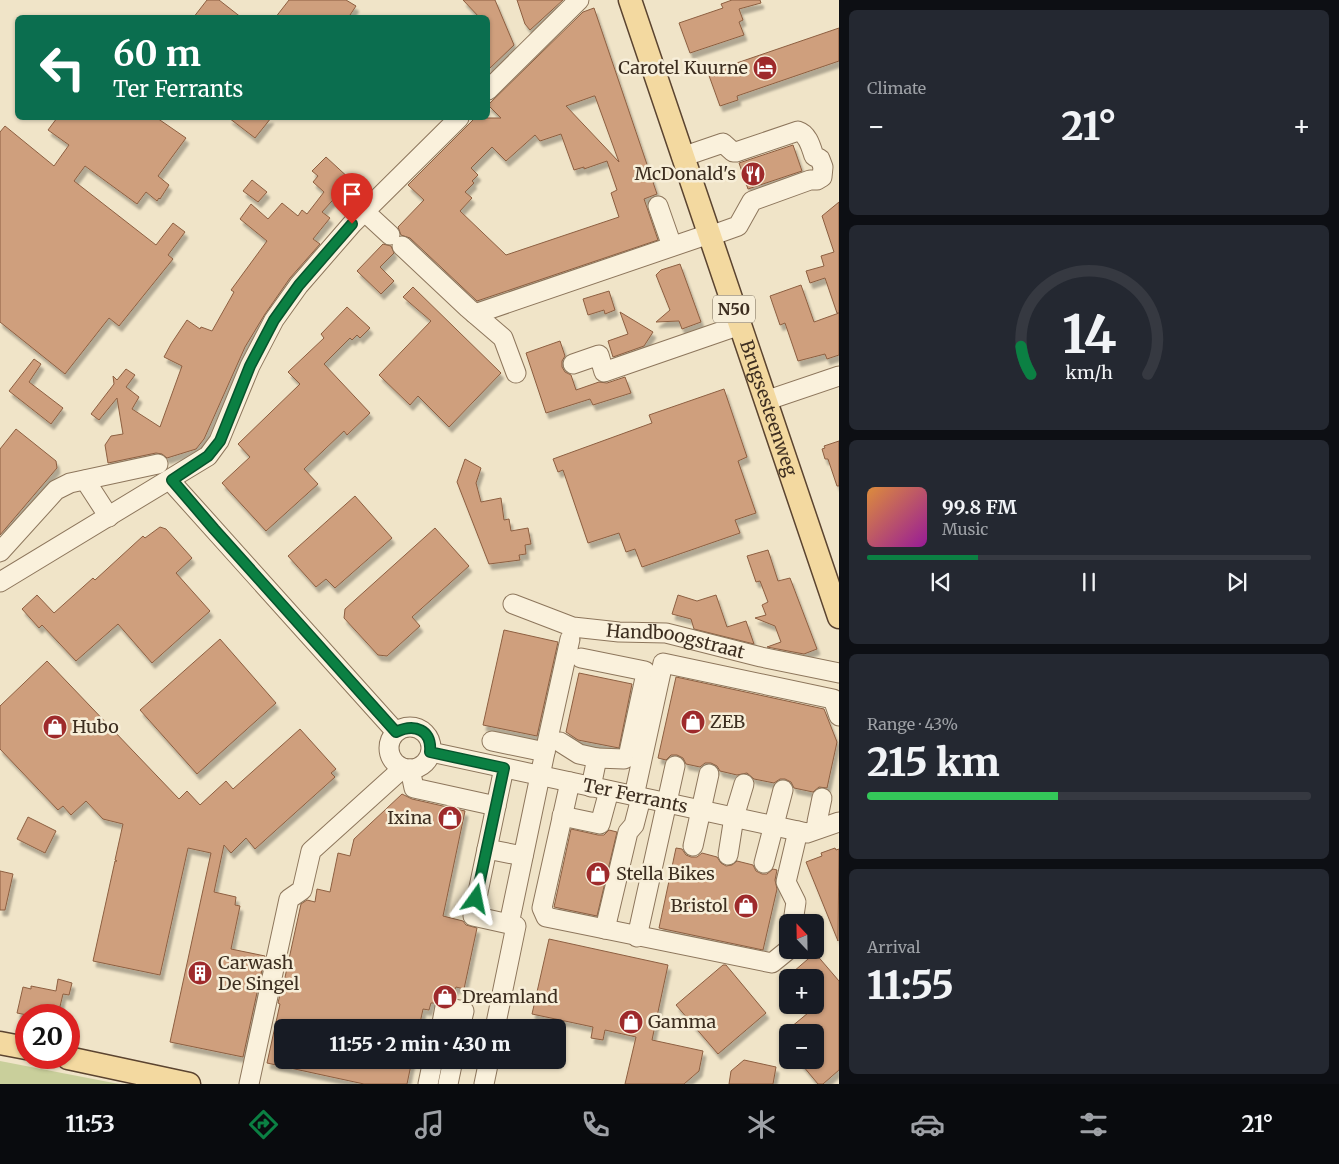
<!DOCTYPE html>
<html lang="en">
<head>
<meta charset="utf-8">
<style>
  :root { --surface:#171b24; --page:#242831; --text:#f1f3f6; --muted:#9ea1a6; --line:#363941; --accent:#0b8043 }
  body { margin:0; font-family:Merriweather,serif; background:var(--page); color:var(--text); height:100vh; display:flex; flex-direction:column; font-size:19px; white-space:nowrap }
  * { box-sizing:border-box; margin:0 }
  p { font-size:16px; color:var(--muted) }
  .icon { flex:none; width:28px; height:28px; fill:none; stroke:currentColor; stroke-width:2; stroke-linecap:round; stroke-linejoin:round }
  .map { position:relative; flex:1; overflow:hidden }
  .drawer { display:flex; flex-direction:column; gap:10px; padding:10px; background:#0d0f14; width:500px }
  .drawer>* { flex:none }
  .top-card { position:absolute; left:15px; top:15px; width:475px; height:105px; border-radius:8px; box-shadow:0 1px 4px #0004; background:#0b6e4f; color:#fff; overflow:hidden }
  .needle { width:32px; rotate:338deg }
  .tools { position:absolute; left:779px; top:914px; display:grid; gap:10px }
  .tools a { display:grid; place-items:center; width:45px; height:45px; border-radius:8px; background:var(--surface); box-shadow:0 1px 4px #0004; font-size:25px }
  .speed { position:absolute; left:15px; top:1004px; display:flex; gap:10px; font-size:25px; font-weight:700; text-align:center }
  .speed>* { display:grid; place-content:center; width:65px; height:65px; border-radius:50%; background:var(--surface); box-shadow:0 1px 4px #0004; line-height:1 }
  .speed .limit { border:8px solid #d22; background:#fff; color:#111 }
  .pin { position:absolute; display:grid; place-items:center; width:42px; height:42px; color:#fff; margin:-51px -21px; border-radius:50% 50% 50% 0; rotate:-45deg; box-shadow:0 0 5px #0007 }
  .pin .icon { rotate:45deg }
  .me { position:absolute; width:55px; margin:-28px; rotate:12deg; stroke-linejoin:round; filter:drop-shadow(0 0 4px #0008) }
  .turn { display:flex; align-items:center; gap:18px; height:105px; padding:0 15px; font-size:22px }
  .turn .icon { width:65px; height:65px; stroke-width:2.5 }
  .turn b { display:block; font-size:35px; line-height:42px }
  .big { font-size:38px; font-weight:800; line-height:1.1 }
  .drawer .tile { flex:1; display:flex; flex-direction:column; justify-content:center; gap:8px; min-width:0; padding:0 18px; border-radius:8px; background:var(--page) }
  .drawer .dial { align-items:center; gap:0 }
  .dial svg { height:130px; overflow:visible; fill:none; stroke:var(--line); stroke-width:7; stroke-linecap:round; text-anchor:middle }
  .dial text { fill:var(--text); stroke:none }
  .song { display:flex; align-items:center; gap:15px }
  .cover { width:60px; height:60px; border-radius:8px; background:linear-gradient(135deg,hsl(30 70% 55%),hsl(300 70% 35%)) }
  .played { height:5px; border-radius:2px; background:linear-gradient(90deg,var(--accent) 25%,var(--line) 25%) }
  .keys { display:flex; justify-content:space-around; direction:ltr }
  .heat { display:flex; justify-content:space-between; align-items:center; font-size:28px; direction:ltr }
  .charge { height:8px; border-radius:4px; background:linear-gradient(90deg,#34c759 43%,var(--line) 0) }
  .trip { position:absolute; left:274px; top:1019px; width:292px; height:50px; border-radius:8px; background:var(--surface); box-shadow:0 1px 4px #0004; font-weight:800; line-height:50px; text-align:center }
  .dock { display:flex; height:80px; justify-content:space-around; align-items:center; background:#090b0e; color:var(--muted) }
  .dock .icon { width:35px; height:35px }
  .dock .on { color:var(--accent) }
  .dock b { font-size:22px; color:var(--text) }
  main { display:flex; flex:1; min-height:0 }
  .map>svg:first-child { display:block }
</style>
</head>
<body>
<main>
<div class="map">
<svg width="839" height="1084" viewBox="0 0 839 1084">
  <defs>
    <filter id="shadow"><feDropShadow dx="3" dy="5.5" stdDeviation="1" flood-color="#0004"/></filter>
  </defs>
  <rect width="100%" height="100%" fill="#f0e4c8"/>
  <polygon fill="#c9cf9b" points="0,1061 119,1084 0,1084"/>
  <g fill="#cf9f7d" stroke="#8d5f41" fill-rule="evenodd" filter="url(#shadow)">
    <polygon points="207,0 219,0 242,18 193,18"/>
    <polygon points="289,0 346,0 356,6 348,18 275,18"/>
    <polygon points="463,0 495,0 514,45 488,70 488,18 480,18"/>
    <polygon points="517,0 563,0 530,30 525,24"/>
    <polygon points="732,0 760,0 761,3 739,9 743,20 739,22 744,35 690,53 679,23 723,8 721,4"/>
    <path d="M594,8l63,186 -13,5 14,41 -181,61 -67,-63 -9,-3 -3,-8 26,-27 -16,-15 67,-67h26l-13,-13 95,-93zM594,96h1l24,66 -53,-56zM561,134l13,36 10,-3v2l23,-8 10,29 -6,3 8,24 -113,38 -46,-44 12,-13 -7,-6 9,-9 -2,-2 6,-6 -7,-7 21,-21 14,14 29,-26 5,6z"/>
    <polygon points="839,28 839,61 737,96 738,100 720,106 707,70 727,63 728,66"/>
    <polygon points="57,118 157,118 186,138 158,176 169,185 160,199 159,198 157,201 146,192 137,204 85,166 74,181 156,245 173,223 185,232 168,255 173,259 119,326 109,318 65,374 0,322 0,132 5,126 54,166 69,145 48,130"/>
    <polygon points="229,118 271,118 255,138"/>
    <polygon points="793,145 802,171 748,189 739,163"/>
    <polygon points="326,157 351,180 322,212 330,218 313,239 320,244 290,278 265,314 245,347 204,439 196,449 167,458 162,454 156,453 108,463 105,445 111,436 123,434 117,398 99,420 91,414 114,384 113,376 117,380 126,369 135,375 126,387 139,397 132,409 160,427 182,366 164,357 171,344 187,320 200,329 201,327 212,331 234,292 231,290 267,241 240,219 251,204 268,219 282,203 298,216 302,210 307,214 324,192 313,182 318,176 312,171"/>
    <polygon points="252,180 267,192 258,202 243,191"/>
    <polygon points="839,202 839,313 837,313 825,278 810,283 806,271 824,266 821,256 834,252 822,216"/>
    <polygon points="383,244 391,246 394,253 380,267 394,281 381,294 357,271"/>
    <polygon points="680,264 701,322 682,329 679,321 656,322 670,310 656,275 661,270"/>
    <polygon points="801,285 814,322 839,313 839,355 827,359 825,354 798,361 785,323 780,325 770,296"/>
    <polygon points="413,287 501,373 449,427 418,396 410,405 379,375 431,321 403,297"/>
    <polygon points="609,291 615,310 605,314 604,310 588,315 583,299"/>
    <polygon points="347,307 370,328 360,338 357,335 352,340 350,338 324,364 370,413 347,435 344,431 304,469 318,484 266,531 222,483 250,457 238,444 300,384 288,372 324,338 321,334"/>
    <polygon points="620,312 653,332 644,346 613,357 608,341 628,334"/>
    <polygon points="560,341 565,356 562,361 562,367 565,372 571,375 576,390 599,382 607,383 625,377 631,393 593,405 590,399 546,413 526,353"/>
    <polygon points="34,359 41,364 29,382 63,408 51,424 9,391"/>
    <polygon points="724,389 747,457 738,461 756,513 735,520 740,533 642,567 635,549 626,552 619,533 588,543 563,470 558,472 553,459 652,423 649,415"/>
    <polygon points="16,429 56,461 57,468 0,535 0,449"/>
    <polygon points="839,441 839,486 837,486 828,459 825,459 822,449 825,448 824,446"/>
    <polygon points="465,459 481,468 476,483 481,502 501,498 504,520 509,519 511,531 528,528 531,544 525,545 526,554 519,555 520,560 489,564 457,482"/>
    <polygon points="355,496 392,538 335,588 326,579 316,587 288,556"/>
    <polygon points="160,527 166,529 192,558 176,573 210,611 152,663 118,624 76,661 42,625 39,628 22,609 37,595 54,613 93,578 95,580 143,536 145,538"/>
    <polygon points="435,528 469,566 412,617 420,626 387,656 378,655 344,618 345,609"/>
    <polygon points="768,550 778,581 790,578 817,649 804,654 767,647 781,642 775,626 755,618 766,615 762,605 768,602 760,581 756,582 747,556"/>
    <polygon points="678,595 697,601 716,595 727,627 746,621 754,644 694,629 691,619 672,614"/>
    <polygon points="504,630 558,642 537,736 483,725"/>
    <polygon points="220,639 276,703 197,774 140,710"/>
    <polygon points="47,661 179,799 187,791 200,805 226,781 233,789 300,729 336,769 331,773 335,777 255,849 246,838 231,853 224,845 214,892 236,897 235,905 240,906 231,949 265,956 243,1057 170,1042 211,853 188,848 160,975 93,961 115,861 117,861 115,860 123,824 103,819 86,801 71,815 63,806 58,810 0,749 0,706"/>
    <polygon points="579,673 632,684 619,748 578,740 566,732"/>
    <polygon points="676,677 824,709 837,742 827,788 819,787 813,792 794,788 791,782 785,779 780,779 774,783 754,779 747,773 737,775 720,771 717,766 711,763 705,763 700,767 686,764 683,758 677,755 671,755 666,760 658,758"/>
    <polygon points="402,794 412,799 465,811 443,916 463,921 466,925 477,928 464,989 456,987 451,997 441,997 435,1003 431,1003 429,1010 423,1009 419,1028 282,1028 282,1060 412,1060 407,1084 364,1084 267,1063 280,1004 278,1003 281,990 282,991 301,904 307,900 315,902 317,889 330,892 338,853 350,856 354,839"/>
    <polygon points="28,817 56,831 45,853 17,839"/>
    <polygon points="571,829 598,835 604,835 609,830 617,832 597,916 554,907"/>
    <polygon points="676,848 682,849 686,855 691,857 697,857 702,853 717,857 721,863 726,866 732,865 737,861 753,865 756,871 762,874 767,874 773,869 777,870 775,880 777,889 763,950 659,928"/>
    <polygon points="835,848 836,850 839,849 838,941 806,862 822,856 821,853"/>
    <polygon points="0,871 13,874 5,910 0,910"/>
    <polygon points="549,939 668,965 652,1040 703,1051 699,1071 684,1084 625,1084 636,1037 605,1030 603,1040 591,1038 593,1027 532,1014"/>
    <polygon points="815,953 839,981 839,1070 823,1084 818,1084 798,1060 815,1060 815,1032 785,1032 808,1013 800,1005 815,1005 815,978 786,978"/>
    <polygon points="723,965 726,965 766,1013 718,1054 676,1005"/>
    <polygon points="58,979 72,983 69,995 63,994 58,1015 27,1015 17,1013 23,987 31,989 31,986 56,991"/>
    <polygon points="744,1060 776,1067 773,1084 729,1084 731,1071"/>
  </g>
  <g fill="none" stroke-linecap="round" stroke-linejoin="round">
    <defs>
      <g id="minor">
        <polyline points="488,90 579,0"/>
        <path d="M682,157l41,-14 10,9h3l62,-21c10,3 13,16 16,25l6,3 3,8 -1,10 -5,3h-7l-58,21 -14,25 -28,10"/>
        <polyline points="658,206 672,246"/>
        <polyline points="364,211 390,235"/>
        <polyline points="402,246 468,308 503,338 516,373"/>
        <polyline points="475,314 709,234"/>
        <polyline points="573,364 599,355 604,372 740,325"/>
        <polyline points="765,401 839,376"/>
        <polyline points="85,480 109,517"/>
        <polyline points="172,480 175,486 396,732"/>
        <polyline points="0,552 56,490 70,483 158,464"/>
        <polyline points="0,582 208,456 219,441 250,366 274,320 299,285 352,224 459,118"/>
        <path id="s1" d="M513,604l60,23 46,5 47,1 95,24 78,16"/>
        <polyline points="581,658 645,671 645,678 628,757 624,759 597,758"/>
        <circle cx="410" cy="748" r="21"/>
        <polyline points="492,741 545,752 509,924 473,916 504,768"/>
        <polyline points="560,742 579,754 597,758 591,787"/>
        <path id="s2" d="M431,752l376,81 32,-11"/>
        <polyline points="545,752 570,639"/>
        <polyline points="410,769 414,788 496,806"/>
        <polyline points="570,782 542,908 546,917 772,963 788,950"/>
        <polyline points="634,796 663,663 833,699 839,716"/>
        <polyline points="562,816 600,824 609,791"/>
        <polyline points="820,828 817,822 822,798"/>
        <polyline points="693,846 709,774"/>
        <polyline points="487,849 523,856"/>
        <polyline points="728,855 734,817 744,784"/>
        <polyline points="764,863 783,790"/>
        <polyline points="793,922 796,902 786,882 798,831"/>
        <polyline points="605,929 628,832 634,825 641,798"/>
        <polyline points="637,937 675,766"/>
        <polyline points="441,1028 445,1007 464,1011 460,1028"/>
        <polyline points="495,1028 516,926 509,924"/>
        <polyline points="249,1084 289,899 302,890 311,851 403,768"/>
        <polyline points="428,1084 433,1060"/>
        <polyline points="448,1084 453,1060"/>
        <polyline points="484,1084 489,1060"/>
      </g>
      <g id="major">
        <path id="s3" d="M630,0l209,617"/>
        <polyline points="0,1043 26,1048"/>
        <polyline points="68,1058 189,1084"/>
      </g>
    </defs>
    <use href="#minor" stroke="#8d765c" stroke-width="21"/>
    <use href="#major" stroke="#5b4430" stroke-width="25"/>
    <use href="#minor" stroke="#faf1dc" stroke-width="19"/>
    <use href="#major" stroke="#f3d9a0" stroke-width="22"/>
  </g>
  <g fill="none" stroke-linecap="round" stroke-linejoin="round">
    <defs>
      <path id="route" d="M352,224l-53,61 -25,35 -24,46 -30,75 -12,15 -36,24 42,49 182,203c19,-9 36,-2 34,20l74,16 -28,131"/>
    </defs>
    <use href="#route" stroke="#07532c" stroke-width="12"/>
    <use href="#route" stroke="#0b8043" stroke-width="9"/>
  </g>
  <defs>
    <symbol id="hotel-disc" viewBox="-11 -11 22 22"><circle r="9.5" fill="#9e2a2b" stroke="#f7eed8"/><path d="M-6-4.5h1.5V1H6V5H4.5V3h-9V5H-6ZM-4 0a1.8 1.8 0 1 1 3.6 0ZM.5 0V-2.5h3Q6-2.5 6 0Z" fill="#fff"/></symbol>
    <symbol id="restaurant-disc" viewBox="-11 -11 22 22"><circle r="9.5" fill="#9e2a2b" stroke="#f7eed8"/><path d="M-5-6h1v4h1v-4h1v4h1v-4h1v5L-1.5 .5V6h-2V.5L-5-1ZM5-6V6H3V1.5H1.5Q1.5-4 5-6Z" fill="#fff"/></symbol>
    <symbol id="shop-disc" viewBox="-11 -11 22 22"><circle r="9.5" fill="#9e2a2b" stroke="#f7eed8"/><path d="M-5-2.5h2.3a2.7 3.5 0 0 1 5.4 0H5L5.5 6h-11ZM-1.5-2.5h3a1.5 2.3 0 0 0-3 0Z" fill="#fff"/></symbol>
    <symbol id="building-disc" viewBox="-11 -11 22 22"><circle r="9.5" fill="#9e2a2b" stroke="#f7eed8"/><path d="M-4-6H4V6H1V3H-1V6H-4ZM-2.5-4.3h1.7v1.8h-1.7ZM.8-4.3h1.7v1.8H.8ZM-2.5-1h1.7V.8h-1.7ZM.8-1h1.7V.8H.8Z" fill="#fff"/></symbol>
  </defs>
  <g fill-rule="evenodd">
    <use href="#hotel-disc" x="751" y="54" width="28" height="28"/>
    <use href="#restaurant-disc" x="739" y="160" width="28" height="28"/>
    <use href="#shop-disc" x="679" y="708" width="28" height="28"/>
    <use href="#shop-disc" x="41" y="713" width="28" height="28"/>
    <use href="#shop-disc" x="436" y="804" width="28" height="28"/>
    <use href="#shop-disc" x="584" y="860" width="28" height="28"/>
    <use href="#shop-disc" x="732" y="892" width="28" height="28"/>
    <use href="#building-disc" x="186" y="959" width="28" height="28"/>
    <use href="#shop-disc" x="431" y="983" width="28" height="28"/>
    <use href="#shop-disc" x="617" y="1008" width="28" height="28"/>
  </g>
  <g text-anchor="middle" stroke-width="5" stroke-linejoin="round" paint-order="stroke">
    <rect fill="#f7eed8" stroke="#756857" stroke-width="1" x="713" y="295.5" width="42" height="27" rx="4"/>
    <g font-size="16" font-weight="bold" fill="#3d2e20">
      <text x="734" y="315">N50</text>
    </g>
    <g font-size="18" fill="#3d2e20" stroke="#f7eed8" text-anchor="start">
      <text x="748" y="74" text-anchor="end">Carotel Kuurne</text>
      <text x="736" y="180" text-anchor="end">McDonald's</text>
      <text x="710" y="728">ZEB</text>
      <text x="72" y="733">Hubo</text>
      <text x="432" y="824" text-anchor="end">Ixina</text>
      <text x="616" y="880">Stella Bikes</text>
      <text x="728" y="912" text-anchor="end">Bristol</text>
      <text x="218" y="969">Carwash<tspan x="218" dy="21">De Singel</tspan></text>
      <text x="462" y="1003">Dreamland</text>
      <text x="648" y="1028">Gamma</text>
    </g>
    <g font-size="18" fill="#3d2e20" stroke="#f7eed8">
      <text dy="6" stroke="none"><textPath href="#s3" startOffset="431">Brugsesteenweg</textPath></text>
      <text dy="6" stroke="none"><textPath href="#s1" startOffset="168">Handboogstraat</textPath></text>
      <text dy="6" stroke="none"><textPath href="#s2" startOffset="209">Ter Ferrants</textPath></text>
    </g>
  </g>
</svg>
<div class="tools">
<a><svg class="needle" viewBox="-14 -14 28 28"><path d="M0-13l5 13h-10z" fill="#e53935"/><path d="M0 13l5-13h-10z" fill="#9ea1a6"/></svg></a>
<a>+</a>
<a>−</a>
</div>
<div class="speed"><div class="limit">20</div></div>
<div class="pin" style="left:352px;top:224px;background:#d93025"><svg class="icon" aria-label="arrive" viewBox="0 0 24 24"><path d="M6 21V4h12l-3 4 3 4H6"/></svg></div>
<svg class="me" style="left:476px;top:899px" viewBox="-20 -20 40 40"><path d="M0-17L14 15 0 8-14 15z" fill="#0b8043" stroke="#fff" stroke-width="4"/></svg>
<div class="trip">11:55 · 2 min · 430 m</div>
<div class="top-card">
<div class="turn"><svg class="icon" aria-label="left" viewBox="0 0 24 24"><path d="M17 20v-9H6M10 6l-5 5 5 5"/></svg><div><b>60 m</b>Ter Ferrants</div></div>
</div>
</div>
<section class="drawer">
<div class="tile"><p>Climate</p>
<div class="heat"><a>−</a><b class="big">21°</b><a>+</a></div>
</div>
<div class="tile dial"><svg viewBox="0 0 100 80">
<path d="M14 69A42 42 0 1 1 86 69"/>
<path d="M14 69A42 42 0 0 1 8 52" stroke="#0b8043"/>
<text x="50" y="56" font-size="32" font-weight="700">14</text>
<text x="50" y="72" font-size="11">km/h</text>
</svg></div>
<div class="tile">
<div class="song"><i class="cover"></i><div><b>99.8 FM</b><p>Music</p></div></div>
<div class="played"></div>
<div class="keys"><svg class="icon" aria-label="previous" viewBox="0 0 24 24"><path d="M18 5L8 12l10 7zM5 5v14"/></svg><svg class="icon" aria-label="pause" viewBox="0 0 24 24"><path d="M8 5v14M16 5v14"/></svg><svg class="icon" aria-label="next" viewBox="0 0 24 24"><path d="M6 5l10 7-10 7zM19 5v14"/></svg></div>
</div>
<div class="tile"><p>Range · 43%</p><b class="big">215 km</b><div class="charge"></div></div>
<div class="tile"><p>Arrival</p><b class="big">11:55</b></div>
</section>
</main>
<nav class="dock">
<b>11:53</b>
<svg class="icon on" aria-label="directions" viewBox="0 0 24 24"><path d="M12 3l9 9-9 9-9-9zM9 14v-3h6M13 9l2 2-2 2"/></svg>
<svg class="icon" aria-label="music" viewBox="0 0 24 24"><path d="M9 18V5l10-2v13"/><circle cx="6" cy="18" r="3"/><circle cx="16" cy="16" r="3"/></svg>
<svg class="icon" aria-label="phone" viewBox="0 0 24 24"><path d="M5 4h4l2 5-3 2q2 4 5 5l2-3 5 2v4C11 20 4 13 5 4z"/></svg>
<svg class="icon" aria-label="climate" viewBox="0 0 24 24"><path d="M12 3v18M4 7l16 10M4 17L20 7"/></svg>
<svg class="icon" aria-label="car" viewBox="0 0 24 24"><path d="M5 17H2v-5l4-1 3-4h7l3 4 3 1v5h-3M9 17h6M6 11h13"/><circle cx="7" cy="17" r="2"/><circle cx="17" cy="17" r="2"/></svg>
<svg class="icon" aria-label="filters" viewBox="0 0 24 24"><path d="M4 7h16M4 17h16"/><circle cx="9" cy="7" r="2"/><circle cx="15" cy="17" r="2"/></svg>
<b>21°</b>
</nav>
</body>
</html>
